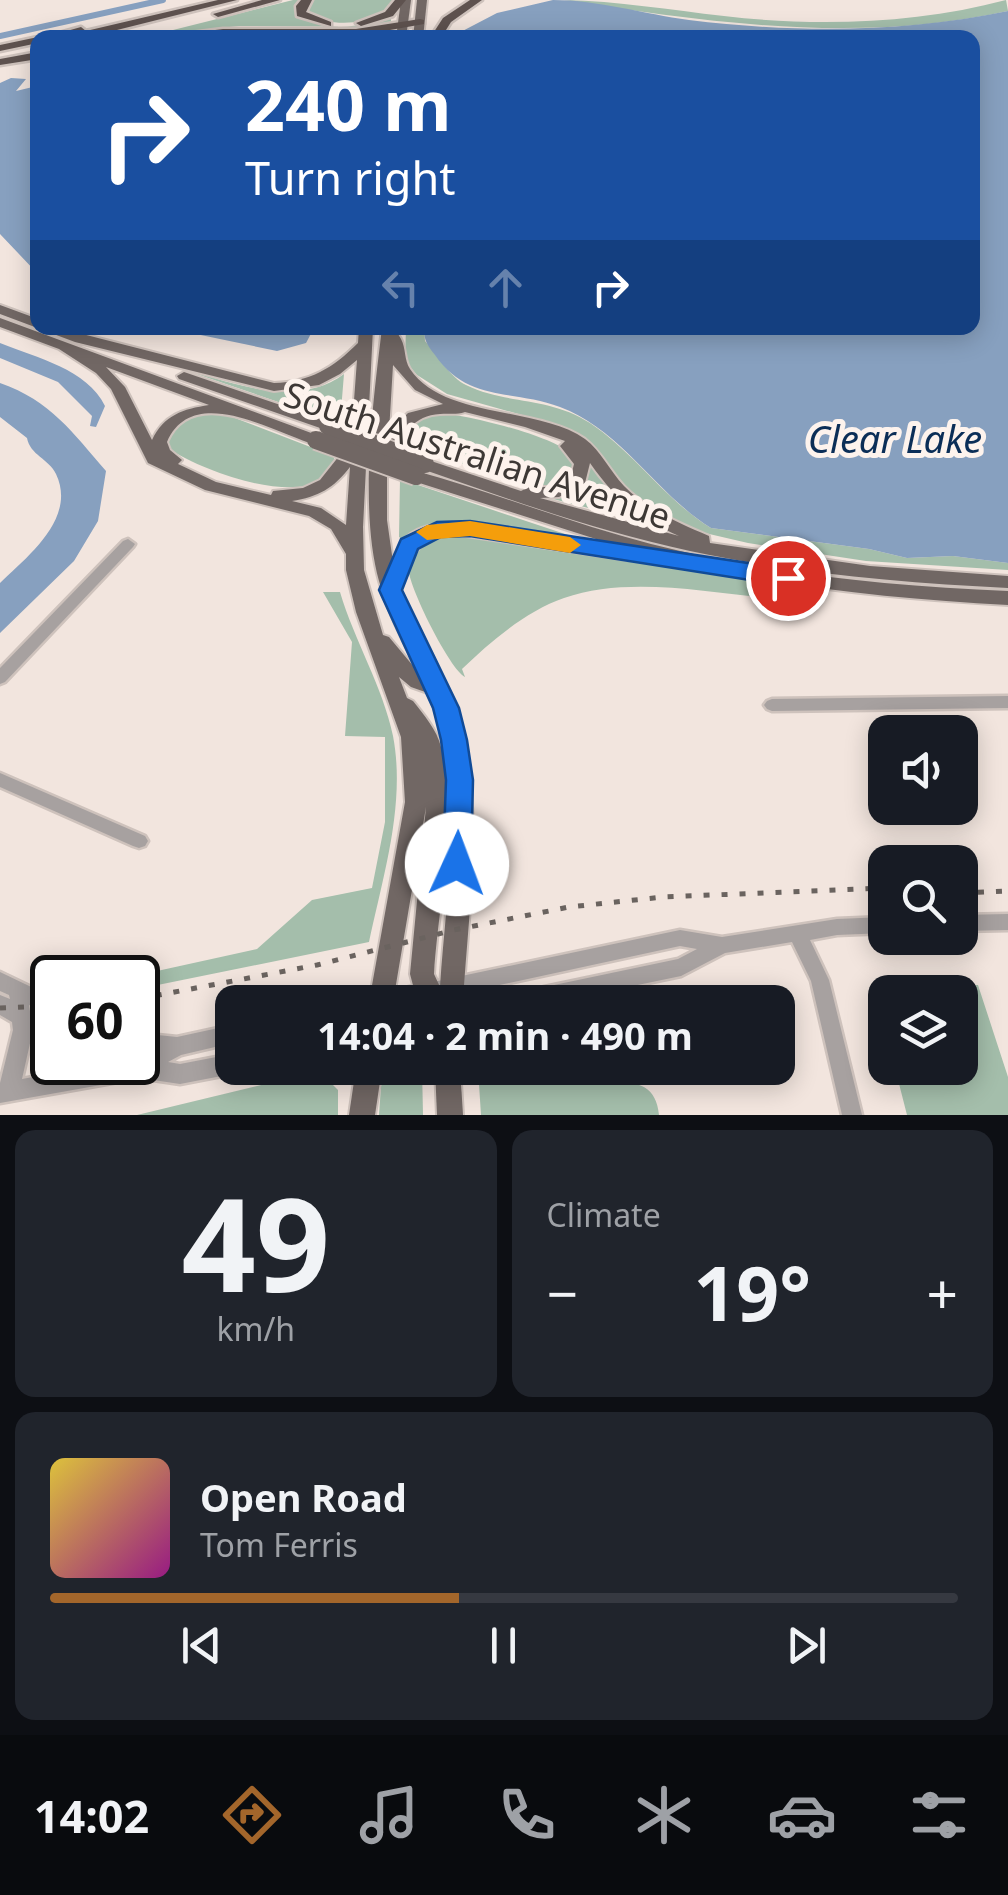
<!DOCTYPE html>
<html lang="en">
<head>
<meta charset="utf-8">
<style>
  :root { --surface:#171b24; --page:#20242c; --text:#f1f3f6; --muted:#9ea1a6; --line:#363941; --accent:#a3662b }
  body { margin:0; font-family:"Noto Sans",sans-serif; background:var(--page); color:var(--text); height:100vh; display:flex; flex-direction:column; font-size:38px; white-space:nowrap }
  * { box-sizing:border-box; margin:0 }
  p { font-size:32px; color:var(--muted) }
  .icon { flex:none; width:55px; height:55px; fill:none; stroke:currentColor; stroke-width:2; stroke-linecap:round; stroke-linejoin:round }
  .map { position:relative; height:1115px; overflow:hidden }
  .details { display:flex; flex-direction:column; gap:15px; padding:15px; background:#0d0f14; flex:1 }
  .details>* { flex:none }
  .banner { position:absolute; left:30px; top:30px; width:950px; height:305px; border-radius:20px; box-shadow:0 5px 25px #0003; background:#1a4fa0; color:#fff; overflow:hidden }
  .controls { position:absolute; left:868px; top:715px; display:grid; gap:20px }
  .controls a { display:grid; place-items:center; width:110px; height:110px; border-radius:20px; background:var(--surface); box-shadow:0 5px 25px #0003; font-size:50px }
  .speed { position:absolute; left:30px; top:955px; display:flex; gap:20px; font-size:50px; font-weight:700; text-align:center }
  .speed>* { display:grid; place-content:center; width:130px; height:130px; border-radius:50%; background:var(--surface); box-shadow:0 5px 25px #0003; line-height:1 }
  .speed .limit { border:5px solid #111; border-radius:15px; background:#fff; color:#111 }
  .pin { position:absolute; display:grid; place-items:center; width:85px; height:85px; color:#fff; margin:-42px; border:5px solid #fff; border-radius:50%; box-shadow:0 2px 10px #0007 }
  .me { position:absolute; width:110px; margin:-55px; rotate:2deg; stroke-linejoin:round; filter:drop-shadow(0 0 8px #0008) }
  .turn { display:flex; align-items:center; gap:35px; height:210px; padding:0 50px; font-size:45px }
  .turn .icon { width:130px; height:130px; stroke-width:2.5 }
  .turn b { display:block; font-size:70px; line-height:85px }
  .lanes { display:flex; align-items:center; height:95px; padding:0 50px; background:#0003; justify-content:center; gap:50px; direction:ltr }
  .lanes .off { opacity:.35 }
  .big { font-size:75px; font-weight:700; line-height:1.1 }
  .details .tile { flex:1; display:flex; flex-direction:column; justify-content:center; gap:15px; min-width:0; padding:0 35px; border-radius:20px; background:var(--page) }
  .details .dial { align-items:center; gap:0 }
  .dial b { font-size:130px; line-height:1 }
  .song { display:flex; align-items:center; gap:30px }
  .cover { width:120px; height:120px; border-radius:15px; background:linear-gradient(135deg,hsl(50 70% 55%),hsl(310 70% 35%)) }
  .played { height:10px; border-radius:5px; background:linear-gradient(90deg,var(--accent) 45%,var(--line) 45%) }
  .keys { display:flex; justify-content:space-around; direction:ltr }
  .heat { display:flex; justify-content:space-between; align-items:center; font-size:55px; direction:ltr }
  .details .tiles { flex:1; display:grid; gap:15px; grid-template-columns:1fr 1fr }
  .tile:last-child { grid-column:span 2 }
  .trip { position:absolute; left:215px; top:985px; width:580px; height:100px; border-radius:20px; background:var(--surface); box-shadow:0 5px 25px #0003; font-weight:700; line-height:100px; text-align:center }
  .menu { display:flex; height:160px; justify-content:space-around; align-items:center; background:#090b0e; color:var(--muted) }
  .menu .icon { width:70px; height:70px }
  .menu .on { color:var(--accent) }
  .menu b { font-size:45px; color:var(--text) }
  .map>svg:first-child { display:block }
</style>
</head>
<body>
<div class="map">
<svg width="1008" height="1115" viewBox="0 0 1008 1115">
  <rect width="100%" height="100%" fill="#f2e5de"/>
  <g fill="#a4beab">
    <path d="M293,0h10l-4,15c28,18 64,13 92,0v12l-152,-1 -86,9z"/>
    <path d="M311,0h82l-7,14c-29,11 -52,12 -81,1l1,-11z"/>
    <path d="M564,0c54,1 106,10 160,16 92,11 192,8 282,-16l2,11c-149,33 -296,12 -444,-11z"/>
    <path d="M406,328h18l1,13c11,13 26,37 41,44 41,20 82,11 124,38 45,30 75,77 121,105l158,21 38,9 46,-2 55,7v7l-142,-9 -118,-18 -56,-13 -33,-18 -32,-24 -39,-48 -34,-16 -107,-30 -30,-19 -12,-14z"/>
    <path d="M173,366c53,14 121,45 171,8l-4,49z"/>
    <path d="M209,412l18,3 107,41v8l-14,14 2,4c-42,17 -116,-10 -153,-33l-1,-17 21,-17z"/>
    <path d="M427,412c26,-1 127,23 143,42 4,4 5,10 7,15l-8,11 -21,10 -151,-46 7,-17z"/>
    <polygon points="590,464 621,500 620,516 553,499 582,488"/>
    <polygon points="400,479 586,541 460,523 434,525 405,541 399,537"/>
    <path d="M466,532l318,52 5,16c-70,-5 -157,-26 -225,-2 -38,13 -74,44 -102,71l3,8c-15,-7 -60,-96 -57,-113 2,-9 12,-19 18,-27z"/>
    <path d="M323,592h17c14,48 43,95 53,144 13,68 -10,140 -24,206l-231,47v-11l-52,-1 62,-4 109,-24 55,-49 60,-12 13,-66v-85l-40,-1 7,-94z"/>
    <polygon points="978,985 1008,1077 1008,1115 907,1115 895,1068 960,1068 960,992 885,992 885,1029 874,988"/>
    <polygon points="388,1068 422,1068 423,1115 379,1115 381,1086"/>
    <path d="M601,1068l3,14c29,-1 52,0 55,33h-178l-3,-46z"/>
    <polygon points="307,1074 324,1076 338,1090 338,1115 137,1115"/>
  </g>
  <g fill="#87a0bf">
    <path d="M553,0c45,0 91,14 136,20 106,13 214,13 319,-9v552l-55,-7 -46,2 -38,-9 -158,-21c-55,-34 -88,-97 -151,-121 -47,-18 -92,-4 -125,-52 -8,-10 -11,-15 -11,-27h548v-290l-521,-1 46,-24z"/>
    <polygon points="11,78 26,79 16,91 37,86 37,273 0,234 0,83"/>
    <polygon points="167,328 314,328 306,343 277,351"/>
    <path d="M0,343c37,15 87,26 105,63l-9,21 -6,-1 2,-10 -34,-34 -58,-24z"/>
    <path d="M0,383c51,18 72,49 106,88l-8,50 -24,40 -74,72v-50c28,-27 77,-65 56,-109 -7,-15 -26,-19 -29,-36l-27,-21z"/>
  </g>
  <g fill="none" stroke-linecap="round" stroke-linejoin="round">
    <polyline stroke="#87a0bf" stroke-width="6" points="0,36 163,0"/>
    <defs>
      <g id="minor">
        <polygon points="128,539 135,544 133,547 5,682 0,684 0,668 123,541"/>
        <polygon points="1008,696 1008,708 772,711 767,709 764,705 767,701 772,699"/>
        <polygon points="0,773 145,836 148,841 145,846 139,848 133,846 0,787"/>
        <polygon points="1008,914 1008,930 960,931 960,915"/>
        <polygon points="885,917 885,933 837,935 810,940 829,980 862,1115 842,1115 811,981 792,942 725,953 681,976 556,1002 507,1002 509,996 516,993 678,959 697,949 680,946 421,1002 372,1002 374,996 381,993 680,930 722,937 837,919"/>
        <polygon points="0,972 52,997 52,1016 29,1005 33,1030 22,1079 116,1062 138,1062 138,1059 148,1053 138,1051 138,1033 177,1037 232,1025 232,1043 181,1055 168,1062 180,1064 232,1054 232,1068 240,1068 239,1071 232,1074 180,1084 140,1078 0,1103 0,1083 13,1030 12,1022 0,1015 0,995 10,999 9,995 0,991"/>
      </g>
      <g id="major">
        <polygon points="401,0 411,0 406,38 396,38"/>
        <polygon points="417,0 427,0 423,38 413,38"/>
        <path d="M0,305l38,14v9h21l215,55c36,-1 59,-15 84,-40l1,-15h14l-10,199 1,43 19,65 6,2 30,36c-15,-30 -31,-60 -40,-92 -20,-72 -6,-179 3,-253h14c0,4 3,7 5,11 5,9 3,21 9,30 33,50 128,37 175,70 16,12 25,32 39,47 23,24 55,37 85,50l1,7 160,23 138,10v12c-107,-5 -214,-15 -318,-37 -93,-20 -182,-52 -271,-83l-2,-4 2,-4 6,-1 96,32 8,-4h21l21,-11 3,-12 -14,-18 5,-5 -40,-14 -60,-15c-9,3 -15,1 -25,2 -26,1 -38,21 -49,42h-4v64l6,42c6,-16 12,-28 29,-34 33,-14 155,12 196,18l-208,-66 -2,-4 8,-5c79,22 155,52 235,73 117,30 236,42 357,47v14c-126,-7 -251,-20 -373,-54l-1,7 -6,2 -176,-26c-39,6 -39,22 -52,55 15,47 44,86 58,132 27,86 10,193 5,281h-40l-9,-13 -4,-15 16,-167 -33,195h-24l36,-200 -4,-65 -45,-125 -10,-42v-16l-15,-25 -22,-13 -104,-26 -57,-27 -37,-74 -15,-16 -37,-24 -59,-22v-9l322,119 2,3 -8,5c-41,-12 -123,-63 -149,-3l3,8 12,10 -4,4 38,18 55,13 2,-4 30,-3 17,-8 31,-39 6,-81 -17,14 -21,11 -45,6 -199,-49 -75,-28zM393,365l22,25 28,14 -35,9 -19,19zM106,367l103,38c-26,4 -45,10 -57,35l-27,-53zM590,463c26,37 47,54 89,73l-139,-38 19,-1 26,-14zM350,467l-4,58 -25,-17 -29,-7c26,-4 42,-13 58,-34zM399,677l12,10 17,6c39,90 18,199 12,294l-6,-13c4,-68 25,-162 7,-227 -4,-17 -17,-32 -28,-46l-6,-3z"/>
        <polygon points="184,372 333,423 336,426 333,429 323,429 179,379 177,376"/>
        <polygon points="356,1068 382,1068 375,1115 349,1115"/>
        <polygon points="435,1068 460,1068 463,1115 437,1115"/>
      </g>
      <g id="highway">
        <polygon points="218,0 237,0 85,38 42,38 81,27 86,31"/>
        <polygon points="262,0 280,0 218,17 213,14"/>
        <polygon points="301,0 312,0 306,12 331,22 331,26 297,16 296,6"/>
        <polygon points="395,0 406,0 393,16 361,26 356,23 385,12"/>
        <polygon points="470,0 482,0 451,22 441,38 430,38 443,18"/>
        <polygon points="420,19 424,20 424,24 356,36 152,38 223,29 356,29"/>
        <polygon points="38,37 42,38 38,38 38,43 0,51 0,45"/>
        <polygon points="38,52 38,59 0,65 0,59"/>
      </g>
    </defs>
    <use href="#minor" stroke="#cec2bc" stroke-width="5"/>
    <use href="#major" stroke="#cec2bc" stroke-width="4"/>
    <use href="#highway" stroke="#cec2bc" stroke-width="5"/>
    <use href="#minor" fill="#a7a1a0" fill-rule="evenodd"/>
    <use href="#major" fill="#716764" fill-rule="evenodd"/>
    <use href="#highway" fill="#5e524f" fill-rule="evenodd"/>
    <g stroke="#6a635f" stroke-width="5" stroke-dasharray="6 12" stroke-linecap="butt">
      <polyline points="960,893 1008,891"/>
      <polyline points="138,999 317,965 454,930 569,907 663,897 885,888"/>
      <polyline points="0,1008 52,1006"/>
    </g>
    <defs>
      <g id="major-bridge">
        <polyline points="328,426 425,464"/>
        <polyline points="316,440 416,476"/>
      </g>
    </defs>
    <use href="#major-bridge" stroke="#cec2bc" stroke-width="22" stroke-linecap="butt"/>
    <use href="#major-bridge" stroke="#716764" stroke-width="18"/>
  </g>
  <polygon fill="#1a73e8" stroke="#114b97" stroke-width="2.5" points="470,521 788,569 800,578 788,586 470,536 441,537 418,549 402,590 459,708 467,740 473,780 471,864 467,872 457,876 447,872 443,864 446,780 441,740 433,708 379,590 401,539 437,522"/>
  <polygon fill="#f59e0b" points="470,521 570,537 581,545 570,553 470,536 427,540 416,532 427,525"/>
  <g text-anchor="middle" stroke-width="10" stroke-linejoin="round" paint-order="stroke">
    <g font-size="35" fill="#3d3835" stroke="#fdf3ed">
      <text transform="translate(477 456) rotate(18)" y="12">South Australian Avenue</text>
    </g>
    <g font-size="38" font-style="italic" fill="#0b2e57" stroke="#fdf3ed">
      <text x="895" y="453">Clear Lake</text>
    </g>
  </g>
</svg>
<div class="controls">
<a><svg class="icon" aria-label="sound" viewBox="0 0 24 24"><path d="M4 9h4l5-4v14l-5-4H4zM17 9q2 3 0 6"/></svg></a>
<a><svg class="icon" aria-label="search" viewBox="0 0 24 24"><circle cx="10" cy="10" r="6"/><path d="M15 15l6 6"/></svg></a>
<a><svg class="icon" aria-label="layers" viewBox="0 0 24 24"><path d="M12 4l9 5-9 5-9-5zM3 14l9 5 9-5"/></svg></a>
</div>
<div class="speed"><div class="limit">60</div></div>
<div class="pin" style="left:788px;top:578px;background:#d93025"><svg class="icon" aria-label="arrive" viewBox="0 0 24 24"><path d="M6 21V4h12l-3 4 3 4H6"/></svg></div>
<svg class="me" style="left:457px;top:864px" viewBox="-20 -20 40 40"><circle r="19" fill="#fff"/><path d="M0-13L10 11 0 6-10 11z" fill="#1a73e8"/></svg>
<div class="trip">14:04 · 2 min · 490 m</div>
<div class="banner">
<div class="turn"><svg class="icon" aria-label="right" viewBox="0 0 24 24"><path d="M7 20v-9h11M14 6l5 5-5 5"/></svg><div><b>240 m</b>Turn right</div></div>
<div class="lanes"><svg class="icon off" aria-label="left" viewBox="0 0 24 24"><path d="M17 20v-9H6M10 6l-5 5 5 5"/></svg><svg class="icon off" aria-label="ahead" viewBox="0 0 24 24"><path d="M12 20V5M6 11l6-6 6 6"/></svg><svg class="icon" aria-label="right" viewBox="0 0 24 24"><path d="M7 20v-9h11M14 6l5 5-5 5"/></svg></div>
</div>
</div>
<section class="details">
<div class="tiles">
<div class="tile dial"><b>49</b><p>km/h</p></div>
<div class="tile"><p>Climate</p>
<div class="heat"><a>−</a><b class="big">19°</b><a>+</a></div>
</div>
<div class="tile">
<div class="song"><i class="cover"></i><div><b>Open Road</b><p>Tom Ferris</p></div></div>
<div class="played"></div>
<div class="keys"><svg class="icon" aria-label="previous" viewBox="0 0 24 24"><path d="M18 5L8 12l10 7zM5 5v14"/></svg><svg class="icon" aria-label="pause" viewBox="0 0 24 24"><path d="M8 5v14M16 5v14"/></svg><svg class="icon" aria-label="next" viewBox="0 0 24 24"><path d="M6 5l10 7-10 7zM19 5v14"/></svg></div>
</div>
</div>
</section>
<nav class="menu">
<b>14:02</b>
<svg class="icon on" aria-label="directions" viewBox="0 0 24 24"><path d="M12 3l9 9-9 9-9-9zM9 14v-3h6M13 9l2 2-2 2"/></svg>
<svg class="icon" aria-label="music" viewBox="0 0 24 24"><path d="M9 18V5l10-2v13"/><circle cx="6" cy="18" r="3"/><circle cx="16" cy="16" r="3"/></svg>
<svg class="icon" aria-label="phone" viewBox="0 0 24 24"><path d="M5 4h4l2 5-3 2q2 4 5 5l2-3 5 2v4C11 20 4 13 5 4z"/></svg>
<svg class="icon" aria-label="climate" viewBox="0 0 24 24"><path d="M12 3v18M4 7l16 10M4 17L20 7"/></svg>
<svg class="icon" aria-label="car" viewBox="0 0 24 24"><path d="M5 17H2v-5l4-1 3-4h7l3 4 3 1v5h-3M9 17h6M6 11h13"/><circle cx="7" cy="17" r="2"/><circle cx="17" cy="17" r="2"/></svg>
<svg class="icon" aria-label="filters" viewBox="0 0 24 24"><path d="M4 7h16M4 17h16"/><circle cx="9" cy="7" r="2"/><circle cx="15" cy="17" r="2"/></svg>
</nav>
</body>
</html>
